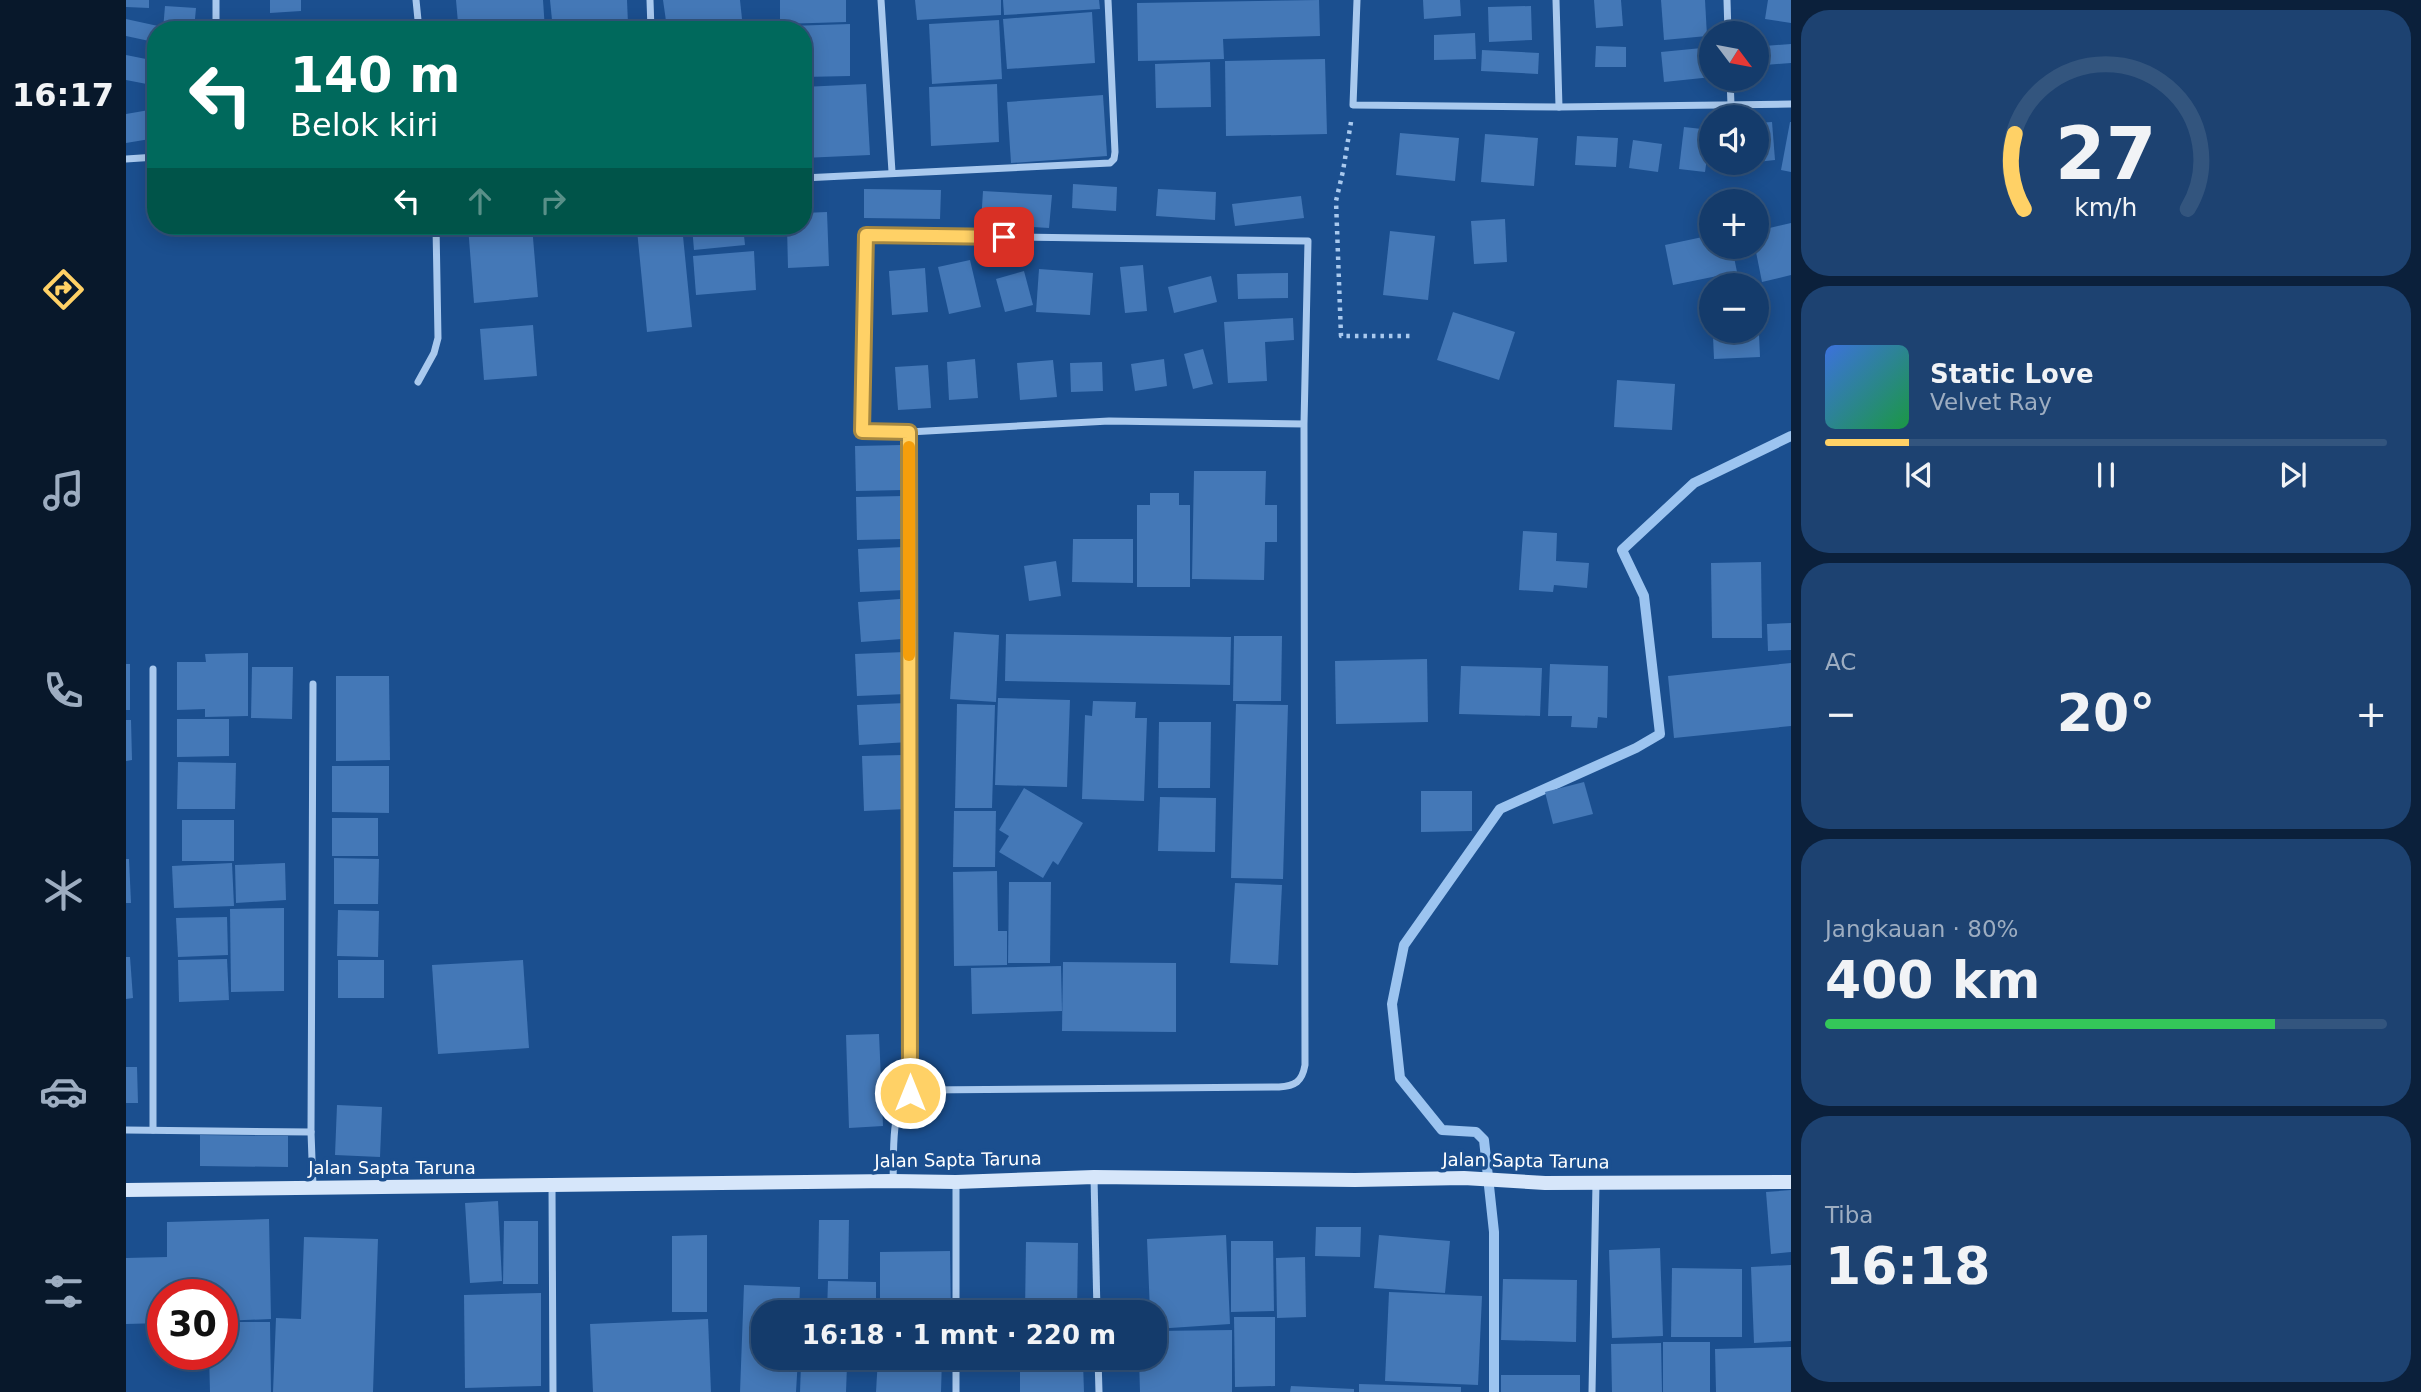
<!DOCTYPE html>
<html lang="id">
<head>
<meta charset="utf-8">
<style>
  :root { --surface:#143b6b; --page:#1d4271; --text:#f1f3f6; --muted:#9dadc1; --line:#33557e; --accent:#ffd166 }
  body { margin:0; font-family:"DejaVu Sans",sans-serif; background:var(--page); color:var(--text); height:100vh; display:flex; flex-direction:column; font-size:26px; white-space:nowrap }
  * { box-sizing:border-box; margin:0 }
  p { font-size:23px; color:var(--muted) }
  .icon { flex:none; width:38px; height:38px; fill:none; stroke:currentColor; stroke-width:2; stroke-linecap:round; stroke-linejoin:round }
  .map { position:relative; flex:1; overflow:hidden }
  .panel { display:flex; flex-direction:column; gap:10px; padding:10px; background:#0b203b; width:630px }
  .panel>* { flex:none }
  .banner { position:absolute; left:21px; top:21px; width:665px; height:214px; border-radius:28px; box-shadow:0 4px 18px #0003,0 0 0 2px var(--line); background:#00695c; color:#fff; overflow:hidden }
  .needle { width:46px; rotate:122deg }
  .buttons { position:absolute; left:1573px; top:21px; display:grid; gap:14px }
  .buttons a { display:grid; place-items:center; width:70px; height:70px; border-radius:50%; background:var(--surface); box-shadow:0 4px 18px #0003,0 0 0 2px var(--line); font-size:35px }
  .speed { position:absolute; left:21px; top:1279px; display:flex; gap:14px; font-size:35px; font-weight:700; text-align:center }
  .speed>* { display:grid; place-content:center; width:91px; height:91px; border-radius:50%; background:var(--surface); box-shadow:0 4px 18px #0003,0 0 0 2px var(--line); line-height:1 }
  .speed .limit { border:10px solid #d22; background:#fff; color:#111 }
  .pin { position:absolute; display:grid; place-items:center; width:60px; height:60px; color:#fff; margin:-30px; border-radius:14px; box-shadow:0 4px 10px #0006 }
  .me { position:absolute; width:77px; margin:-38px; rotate:0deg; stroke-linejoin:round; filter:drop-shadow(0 0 5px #0008) }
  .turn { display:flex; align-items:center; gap:24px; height:147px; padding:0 28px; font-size:32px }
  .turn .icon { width:91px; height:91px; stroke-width:2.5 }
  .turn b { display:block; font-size:49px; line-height:60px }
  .lanes { display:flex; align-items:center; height:66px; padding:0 28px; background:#0003; justify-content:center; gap:35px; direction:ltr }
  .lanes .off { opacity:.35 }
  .big { font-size:52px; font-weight:600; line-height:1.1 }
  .panel .card { flex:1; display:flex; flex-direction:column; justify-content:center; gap:10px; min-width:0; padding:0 24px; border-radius:28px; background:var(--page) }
  .panel .dial { align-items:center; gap:0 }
  .dial svg { height:182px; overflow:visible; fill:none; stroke:var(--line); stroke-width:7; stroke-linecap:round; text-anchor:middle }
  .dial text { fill:var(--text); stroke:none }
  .song { display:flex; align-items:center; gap:21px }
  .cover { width:84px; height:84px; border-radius:10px; background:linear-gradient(135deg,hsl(220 70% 55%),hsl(140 70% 35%)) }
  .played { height:7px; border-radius:4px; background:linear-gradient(90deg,var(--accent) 15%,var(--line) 15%) }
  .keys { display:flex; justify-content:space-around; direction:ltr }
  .heat { display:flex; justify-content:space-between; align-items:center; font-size:38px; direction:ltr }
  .charge { height:10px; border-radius:5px; background:linear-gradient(90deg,#34c759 80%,var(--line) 0) }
  .trip { position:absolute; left:625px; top:1300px; width:416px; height:70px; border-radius:28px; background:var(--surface); box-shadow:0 4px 18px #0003,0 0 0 2px var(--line); font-weight:600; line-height:70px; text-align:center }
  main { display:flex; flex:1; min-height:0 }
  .tab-bar { display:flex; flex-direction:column; width:126px; justify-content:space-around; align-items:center; background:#08182b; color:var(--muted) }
  .tab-bar .icon { width:49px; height:49px }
  .tab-bar .current { color:var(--accent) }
  .tab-bar b { font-size:32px; color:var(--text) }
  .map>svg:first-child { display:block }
</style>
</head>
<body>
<main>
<nav class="tab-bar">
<b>16:17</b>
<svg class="icon current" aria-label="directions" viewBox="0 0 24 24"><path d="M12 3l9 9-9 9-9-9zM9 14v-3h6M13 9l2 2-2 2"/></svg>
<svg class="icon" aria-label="music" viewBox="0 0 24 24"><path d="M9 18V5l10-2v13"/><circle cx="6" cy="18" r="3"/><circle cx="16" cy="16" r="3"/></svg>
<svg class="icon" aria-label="phone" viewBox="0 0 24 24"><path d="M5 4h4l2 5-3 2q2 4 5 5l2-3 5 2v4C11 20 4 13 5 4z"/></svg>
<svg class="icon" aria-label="climate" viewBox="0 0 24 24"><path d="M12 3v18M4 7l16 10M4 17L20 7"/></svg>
<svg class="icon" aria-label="car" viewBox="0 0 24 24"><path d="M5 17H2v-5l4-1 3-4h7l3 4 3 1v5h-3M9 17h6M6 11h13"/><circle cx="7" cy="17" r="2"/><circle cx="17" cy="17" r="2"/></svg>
<svg class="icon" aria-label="filters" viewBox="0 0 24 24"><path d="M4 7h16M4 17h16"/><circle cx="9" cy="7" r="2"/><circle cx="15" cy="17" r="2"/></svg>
</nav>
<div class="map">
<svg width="1665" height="1392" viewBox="0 0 1665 1392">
  <rect width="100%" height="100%" fill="#1b4f8f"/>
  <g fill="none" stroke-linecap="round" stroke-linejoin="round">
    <polyline stroke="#9cc4f0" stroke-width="10" points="1368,1392 1368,1232 1358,1140 1350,1132 1316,1130 1274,1078 1266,1004 1278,945 1374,809 1510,748 1534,734 1518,596 1496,550 1568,483 1665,436"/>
  </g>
  <g fill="#4478b7">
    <polygon points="0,0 23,0 23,8 0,7"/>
    <polygon points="144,0 175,0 175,11 144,13"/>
    <polygon points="330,0 417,0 419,30 389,30 388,19 332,23"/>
    <polygon points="424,0 501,0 502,24 427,30"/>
    <polygon points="537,0 614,0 616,19 541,28"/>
    <polygon points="654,0 720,0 720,22 654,24"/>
    <polygon points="789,0 875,0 875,15 791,20"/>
    <polygon points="877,0 973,0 974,9 878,15"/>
    <polygon points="1193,0 1194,36 1097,39 1098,59 1012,61 1011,3"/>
    <polygon points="1297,0 1334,0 1335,16 1298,19"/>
    <polygon points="1468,0 1495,0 1497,26 1470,28"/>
    <polygon points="1535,0 1579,0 1581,36 1538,40"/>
    <polygon points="1642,0 1665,0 1665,23 1639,19"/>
    <polygon points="39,6 70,8 68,30 37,30"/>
    <polygon points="1405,6 1406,40 1363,42 1362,7"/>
    <polygon points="966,12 969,63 881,69 877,19"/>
    <polygon points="0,19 32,26 28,42 0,36"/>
    <polygon points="647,20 647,30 607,30 606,22"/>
    <polygon points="873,20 876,79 806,84 803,24"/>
    <polygon points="724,24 724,76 677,77 677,30 663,30 663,26"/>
    <polygon points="1349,33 1350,59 1308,60 1308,35"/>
    <polygon points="1665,44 1665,63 1639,65 1638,46"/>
    <polygon points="1470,46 1500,47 1500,67 1469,67"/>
    <polygon points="1586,47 1586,77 1538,82 1535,52"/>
    <polygon points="1356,50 1413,53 1412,74 1355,71"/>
    <polygon points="0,55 30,61 26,85 0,80"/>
    <polygon points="1199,59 1201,134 1100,136 1099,61"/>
    <polygon points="1084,62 1085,107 1030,108 1029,64"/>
    <polygon points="740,84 744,155 677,158 677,87"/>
    <polygon points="871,84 873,142 805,146 803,87"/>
    <polygon points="977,95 981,156 885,163 881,102"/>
    <polygon points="29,109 30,138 0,143 0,114"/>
    <polygon points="1646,122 1649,160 1631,162 1631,123"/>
    <polygon points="1664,122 1665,122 1665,172 1655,170"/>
    <polygon points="1558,127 1585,130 1579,172 1553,169"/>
    <polygon points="1274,133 1333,138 1329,181 1270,175"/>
    <polygon points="1359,134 1412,138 1408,186 1355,182"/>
    <polygon points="1451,136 1492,138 1490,167 1449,165"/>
    <polygon points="1507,140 1536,144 1532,172 1503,168"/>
    <polygon points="947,184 991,187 990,211 946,208"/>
    <polygon points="738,189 815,190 814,219 738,218"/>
    <polygon points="1032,189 1090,192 1089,220 1030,216"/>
    <polygon points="857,191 926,195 923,228 855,224"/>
    <polygon points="1175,196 1178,218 1109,226 1106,204"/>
    <polygon points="701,212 703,266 662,268 661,226 677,226 677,213"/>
    <polygon points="1379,219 1381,262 1348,264 1345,221"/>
    <polygon points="1665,223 1665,275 1636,282 1629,247 1631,247 1631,231"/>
    <polygon points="342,226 406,226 412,297 348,303"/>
    <polygon points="556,226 566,327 521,332 511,230"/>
    <polygon points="566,226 617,226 619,245 568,250"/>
    <polygon points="1264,231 1309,236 1302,300 1257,295"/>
    <polygon points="1586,235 1586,247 1606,247 1611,272 1547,285 1539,245"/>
    <polygon points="628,251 630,290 570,295 567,256"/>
    <polygon points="844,260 855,307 823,314 812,267"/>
    <polygon points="1017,265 1021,311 999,313 994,267"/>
    <polygon points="799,268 802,312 766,315 763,271"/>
    <polygon points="913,269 967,273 964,315 910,312"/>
    <polygon points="898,271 907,305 879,312 870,279"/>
    <polygon points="1162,273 1162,298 1112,299 1111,274"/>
    <polygon points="1085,276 1091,302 1048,313 1042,287"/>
    <polygon points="1327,312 1389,332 1373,380 1311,360"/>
    <polygon points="1167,318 1168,340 1139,342 1141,381 1102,383 1098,322"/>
    <polygon points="407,325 411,376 358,380 354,329"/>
    <polygon points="1633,334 1634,357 1588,359 1587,336"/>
    <polygon points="1077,349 1087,384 1067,389 1058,354"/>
    <polygon points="849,359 852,398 823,400 821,362"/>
    <polygon points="1038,359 1041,386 1009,391 1005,364"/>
    <polygon points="927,360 931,397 894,400 891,363"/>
    <polygon points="976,362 977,391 945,392 944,363"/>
    <polygon points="802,365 805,408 772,410 769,367"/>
    <polygon points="1491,380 1549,384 1546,430 1488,427"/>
    <polygon points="776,445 777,490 730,491 729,446"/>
    <polygon points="1068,471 1140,471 1139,505 1151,505 1151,542 1139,542 1138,580 1066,579"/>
    <polygon points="1024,493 1053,493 1053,505 1064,505 1064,587 1011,587 1011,505 1024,505"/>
    <polygon points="778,496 778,539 731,540 730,497"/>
    <polygon points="1397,531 1431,533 1430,561 1463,563 1461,588 1428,585 1427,592 1393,590"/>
    <polygon points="947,539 1007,539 1007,583 946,582"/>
    <polygon points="778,547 779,590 734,592 732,549"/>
    <polygon points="930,561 935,596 903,601 898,566"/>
    <polygon points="1635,562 1636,638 1586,638 1585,563"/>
    <polygon points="774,599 776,639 735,642 732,602"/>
    <polygon points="1665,623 1665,650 1642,651 1641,624"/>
    <polygon points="828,632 873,635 870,702 824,699"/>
    <polygon points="880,634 1105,637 1104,685 879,681"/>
    <polygon points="1108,636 1156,636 1155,701 1107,701"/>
    <polygon points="779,652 781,694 731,696 729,654"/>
    <polygon points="122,653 122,716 79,717 79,709 51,710 51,662 80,662 79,654"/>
    <polygon points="1301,659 1302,722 1210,724 1209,661"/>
    <polygon points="1665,663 1665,726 1548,738 1542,676"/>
    <rect x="0" y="664" width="4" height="46"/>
    <polygon points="1424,664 1482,666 1481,718 1472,717 1471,728 1445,727 1446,716 1422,716"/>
    <polygon points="1335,666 1416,668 1414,716 1333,714"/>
    <polygon points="126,667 167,667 166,719 125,718"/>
    <polygon points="210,676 263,676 264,760 210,761"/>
    <polygon points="872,698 944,700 941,787 869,785"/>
    <polygon points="967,701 1010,702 1009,718 1021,718 1018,801 956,799 959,715 966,716"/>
    <polygon points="781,703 783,742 733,745 731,705"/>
    <polygon points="831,704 869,705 866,808 829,808"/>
    <polygon points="1110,704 1162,705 1157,879 1105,878"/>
    <polygon points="51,719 103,719 103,756 51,757"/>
    <polygon points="0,720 5,720 6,760 0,761"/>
    <polygon points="1033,722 1085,722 1084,788 1032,788"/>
    <polygon points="778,755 780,809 738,811 736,756"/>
    <polygon points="52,762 110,763 109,809 51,809"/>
    <polygon points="206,766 263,766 263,813 206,812"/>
    <polygon points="1458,782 1467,814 1427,824 1419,792"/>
    <polygon points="898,788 957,823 932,865 927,861 917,878 873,852 883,836 873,830"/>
    <polygon points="1295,791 1346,791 1346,831 1295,832"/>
    <polygon points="1034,797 1090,798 1089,852 1032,851"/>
    <polygon points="828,811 870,811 869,867 827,867"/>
    <rect x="206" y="818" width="46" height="38"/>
    <rect x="56" y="820" width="52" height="41"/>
    <polygon points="208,858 253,859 252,904 208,904"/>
    <polygon points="0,859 3,859 5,903 0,903"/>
    <polygon points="106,863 108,906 48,908 46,866"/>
    <polygon points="159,863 160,900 110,903 109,865"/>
    <polygon points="871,871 872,931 881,931 881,965 828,966 827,872"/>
    <polygon points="883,882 925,882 924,963 882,963"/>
    <polygon points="1109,883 1156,885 1152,965 1104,963"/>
    <polygon points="158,908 158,991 105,992 104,909"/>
    <polygon points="212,910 253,911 252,957 211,956"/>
    <polygon points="101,917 102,955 52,957 50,918"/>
    <polygon points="0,957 4,957 7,998 0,999"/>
    <polygon points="101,959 103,1000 53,1002 52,960"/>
    <rect x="212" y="960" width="46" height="38"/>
    <polygon points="397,960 403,1048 312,1054 306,965"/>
    <polygon points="937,962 1050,963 1050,1032 936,1031"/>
    <polygon points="935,966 936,1011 846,1014 845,968"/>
    <polygon points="753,1034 757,1126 723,1128 720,1035"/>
    <polygon points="0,1067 11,1067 12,1103 0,1103"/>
    <polygon points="211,1105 256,1107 254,1157 209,1155"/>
    <polygon points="74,1135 162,1136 162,1167 74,1166"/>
    <polygon points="1665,1190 1665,1252 1645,1254 1640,1192"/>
    <polygon points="372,1201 376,1281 344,1283 339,1203"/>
    <polygon points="143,1219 145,1319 96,1321 96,1295 37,1295 37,1323 0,1324 0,1258 41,1257 41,1222"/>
    <polygon points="693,1220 723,1220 722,1279 692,1279"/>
    <polygon points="378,1221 412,1221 412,1284 377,1284"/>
    <polygon points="1190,1227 1235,1227 1234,1257 1189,1256"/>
    <polygon points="581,1235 581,1312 546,1312 546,1236"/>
    <polygon points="1100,1235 1104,1324 1029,1329 1029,1312 1024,1312 1021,1239"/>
    <polygon points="1253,1235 1324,1241 1319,1293 1248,1288"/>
    <polygon points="178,1237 252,1239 247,1392 147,1392 150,1318 175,1319"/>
    <polygon points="1105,1241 1147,1241 1148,1311 1105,1312"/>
    <polygon points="900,1242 952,1243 951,1312 899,1312"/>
    <polygon points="1534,1248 1537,1336 1486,1338 1483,1250"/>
    <polygon points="824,1251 825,1312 754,1312 754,1252"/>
    <polygon points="1179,1257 1180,1317 1151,1318 1150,1258"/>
    <polygon points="1665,1265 1665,1341 1628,1343 1625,1267"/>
    <polygon points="1546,1268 1616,1269 1616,1337 1545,1337"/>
    <polygon points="1377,1279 1451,1280 1450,1342 1375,1340"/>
    <polygon points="702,1281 750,1282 750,1312 701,1312"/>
    <polygon points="618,1285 674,1287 673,1312 637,1312 637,1358 672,1358 670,1392 614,1392"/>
    <polygon points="1263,1292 1356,1296 1352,1385 1259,1381"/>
    <polygon points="415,1293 415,1386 339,1388 338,1295"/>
    <polygon points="839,1308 893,1309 893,1312 839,1312"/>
    <polygon points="1108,1317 1149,1317 1149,1386 1109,1387"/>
    <polygon points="582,1319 585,1392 467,1392 464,1324"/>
    <polygon points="96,1322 144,1322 145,1392 84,1392 83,1354 96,1354"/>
    <polygon points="1106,1330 1106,1392 1014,1392 1013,1358 1029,1358 1029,1331"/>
    <rect x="1537" y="1342" width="47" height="50"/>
    <polygon points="1535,1343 1536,1392 1486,1392 1485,1344"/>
    <polygon points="1665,1347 1665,1392 1590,1392 1589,1349"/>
    <polygon points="700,1358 748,1358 748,1362 700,1361"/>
    <polygon points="752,1358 816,1358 815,1392 750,1392"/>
    <polygon points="957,1363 958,1392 894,1392 894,1364"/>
    <polygon points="675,1364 721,1365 720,1392 674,1392"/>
    <rect x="1375" y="1375" width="79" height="17"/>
    <polygon points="1233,1384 1335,1387 1335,1392 1233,1392"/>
    <polygon points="1165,1386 1228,1389 1228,1392 1164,1392"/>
  </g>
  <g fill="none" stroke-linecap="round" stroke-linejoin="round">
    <polyline stroke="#a9c9ee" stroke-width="4.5" stroke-dasharray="3.5 5" stroke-linecap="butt" points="1225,122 1217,171 1210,201 1215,336 1285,336"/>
    <g stroke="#a9c9ee" stroke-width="7">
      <polyline points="90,0 90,30"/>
      <polyline points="290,0 293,30"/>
      <polyline points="524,0 525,30"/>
      <polyline points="755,0 766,172"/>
      <polyline points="1231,0 1227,105 1433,107 1665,104"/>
      <polyline points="1430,0 1433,107"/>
      <polyline points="1601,0 1602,33"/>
      <polyline points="1604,79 1605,105"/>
      <polyline points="0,159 30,157"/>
      <polyline points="677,178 984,163 988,159 989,152 982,0"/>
      <polyline points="292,382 308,353 312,338 310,226"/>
      <polyline points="783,432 784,1093"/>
      <polyline points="27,669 27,1130"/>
      <polyline points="187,684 185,1132 187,1187"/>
      <polyline points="0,1130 185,1132"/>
      <polyline points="968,1177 971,1312"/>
      <path d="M767,1181c1,-21 -2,-66 11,-82 5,-7 12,-8 20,-9l355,-3c16,-1 23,-5 26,-22l-1,-641 -195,-3 -200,11 -47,-1 4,-196 442,6 -4,183"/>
      <polyline points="426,1186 427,1392"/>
      <polyline points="830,1312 830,1182"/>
      <polyline points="830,1358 830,1392"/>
      <polyline points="972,1358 973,1392"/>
      <polyline points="1466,1392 1470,1183"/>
    </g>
    <polyline stroke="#d6e6fa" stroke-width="14" points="0,1190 767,1181 830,1182 968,1177 1229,1180 1338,1178 1419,1183 1665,1182"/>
  </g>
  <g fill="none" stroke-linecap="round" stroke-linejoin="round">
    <defs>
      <polyline id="route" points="784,1093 783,432 736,431 740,235 878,237"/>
    </defs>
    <use href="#route" stroke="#a68842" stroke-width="18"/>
    <use href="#route" stroke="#ffd166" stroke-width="12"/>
    <polyline stroke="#f59e0b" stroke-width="12" points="783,447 783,655"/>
  </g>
  <g text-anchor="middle" stroke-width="7" stroke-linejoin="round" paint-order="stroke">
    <g font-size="18" fill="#fff" stroke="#1b4f8f">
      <text transform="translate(832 1160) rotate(-1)" y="6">Jalan Sapta Taruna</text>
      <text transform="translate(1400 1161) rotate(1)" y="6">Jalan Sapta Taruna</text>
      <text x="266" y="1174">Jalan Sapta Taruna</text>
    </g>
  </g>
</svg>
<div class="buttons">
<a><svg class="needle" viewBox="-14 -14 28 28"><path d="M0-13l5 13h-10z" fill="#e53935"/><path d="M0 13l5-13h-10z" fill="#9dadc1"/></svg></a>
<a><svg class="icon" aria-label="sound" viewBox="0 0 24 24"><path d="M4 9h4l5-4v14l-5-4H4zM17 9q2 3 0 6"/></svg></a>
<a>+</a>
<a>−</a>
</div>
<div class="speed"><div class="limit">30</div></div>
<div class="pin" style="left:878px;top:237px;background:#d93025"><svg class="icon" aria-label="arrive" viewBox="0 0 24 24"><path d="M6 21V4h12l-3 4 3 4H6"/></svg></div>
<svg class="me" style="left:784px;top:1093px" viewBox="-20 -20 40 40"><circle r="17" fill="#ffd166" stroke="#fff" stroke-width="3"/><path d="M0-11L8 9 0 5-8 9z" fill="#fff"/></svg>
<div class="trip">16:18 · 1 mnt · 220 m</div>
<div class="banner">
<div class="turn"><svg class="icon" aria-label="left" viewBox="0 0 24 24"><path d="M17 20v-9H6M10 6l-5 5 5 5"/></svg><div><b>140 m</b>Belok kiri</div></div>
<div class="lanes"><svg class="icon" aria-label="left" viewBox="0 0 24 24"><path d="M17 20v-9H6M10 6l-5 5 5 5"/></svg><svg class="icon off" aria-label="ahead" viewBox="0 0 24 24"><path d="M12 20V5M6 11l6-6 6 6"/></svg><svg class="icon off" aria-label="right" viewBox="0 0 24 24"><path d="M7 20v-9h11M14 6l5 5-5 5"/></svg></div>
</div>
</div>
<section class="panel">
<div class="card dial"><svg viewBox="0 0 100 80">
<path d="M14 69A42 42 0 1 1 86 69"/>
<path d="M14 69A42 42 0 0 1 10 36" stroke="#ffd166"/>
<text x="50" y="56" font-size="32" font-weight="700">27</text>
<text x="50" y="72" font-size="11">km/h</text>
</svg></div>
<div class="card">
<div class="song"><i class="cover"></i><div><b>Static Love</b><p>Velvet Ray</p></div></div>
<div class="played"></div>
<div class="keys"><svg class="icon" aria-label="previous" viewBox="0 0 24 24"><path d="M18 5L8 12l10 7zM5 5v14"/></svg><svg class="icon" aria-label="pause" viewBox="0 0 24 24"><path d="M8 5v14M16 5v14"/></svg><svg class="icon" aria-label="next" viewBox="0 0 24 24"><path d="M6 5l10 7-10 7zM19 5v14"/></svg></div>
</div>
<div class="card"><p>AC</p>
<div class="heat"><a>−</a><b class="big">20°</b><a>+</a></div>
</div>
<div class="card"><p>Jangkauan · 80%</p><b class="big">400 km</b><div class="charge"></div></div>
<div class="card"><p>Tiba</p><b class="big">16:18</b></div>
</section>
</main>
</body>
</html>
